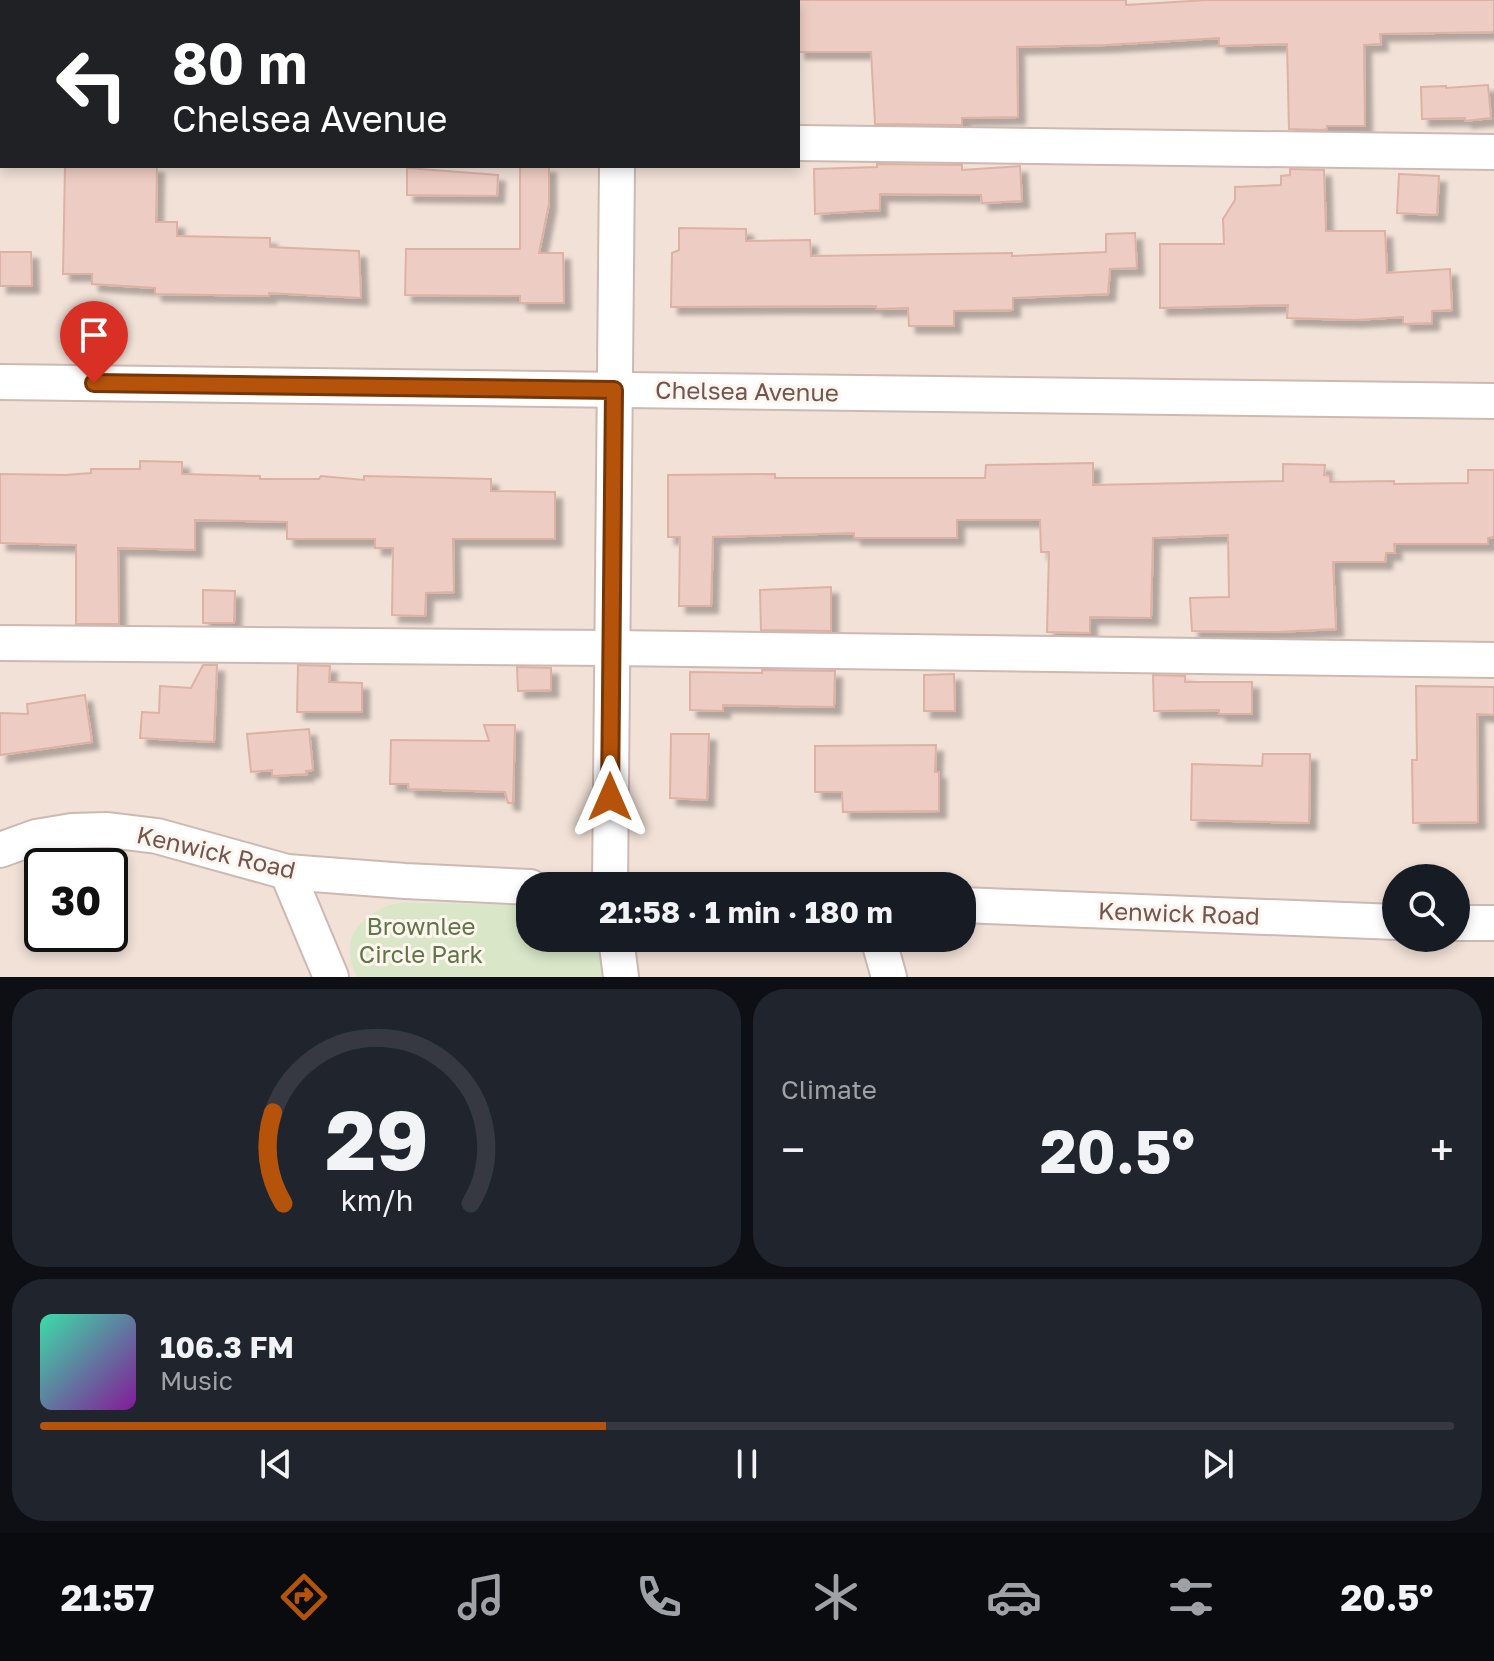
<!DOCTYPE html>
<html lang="en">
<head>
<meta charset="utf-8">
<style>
  :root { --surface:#171b24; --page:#20242c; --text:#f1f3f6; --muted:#9ea1a6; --line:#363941; --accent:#b45309 }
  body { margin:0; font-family:"Golos Text",sans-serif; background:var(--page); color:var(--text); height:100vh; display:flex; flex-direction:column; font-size:30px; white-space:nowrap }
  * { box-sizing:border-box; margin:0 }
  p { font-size:26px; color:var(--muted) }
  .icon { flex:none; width:44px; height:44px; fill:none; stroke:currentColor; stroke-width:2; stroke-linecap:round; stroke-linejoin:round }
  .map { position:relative; height:977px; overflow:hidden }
  .details { display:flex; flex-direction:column; gap:12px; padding:12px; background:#0d0f14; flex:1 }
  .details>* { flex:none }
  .hud { position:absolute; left:0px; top:0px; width:800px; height:168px; box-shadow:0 4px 12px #0003; background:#202124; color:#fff; overflow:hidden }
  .fabs { position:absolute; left:1382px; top:864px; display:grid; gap:16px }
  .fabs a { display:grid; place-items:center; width:88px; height:88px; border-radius:50%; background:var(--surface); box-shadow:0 4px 12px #0003; font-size:40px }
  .speed { position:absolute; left:24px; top:848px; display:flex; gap:16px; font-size:40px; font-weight:700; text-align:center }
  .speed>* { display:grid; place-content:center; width:104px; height:104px; border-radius:50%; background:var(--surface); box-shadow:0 4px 12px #0003; line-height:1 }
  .speed .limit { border:4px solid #111; border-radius:12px; background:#fff; color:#111 }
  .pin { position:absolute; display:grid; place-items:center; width:68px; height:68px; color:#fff; margin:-82px -34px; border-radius:50% 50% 50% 0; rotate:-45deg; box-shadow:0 0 8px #0007 }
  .pin .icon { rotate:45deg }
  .me { position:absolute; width:88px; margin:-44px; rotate:0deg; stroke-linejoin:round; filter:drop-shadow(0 0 6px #0008) }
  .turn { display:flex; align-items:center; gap:28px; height:168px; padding:0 40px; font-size:36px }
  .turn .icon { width:104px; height:104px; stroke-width:2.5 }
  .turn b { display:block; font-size:56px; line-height:68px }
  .big { font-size:60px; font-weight:700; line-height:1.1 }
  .details .card { flex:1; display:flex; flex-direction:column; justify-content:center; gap:12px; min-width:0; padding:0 28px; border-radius:32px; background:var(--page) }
  .details .dial { align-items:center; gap:0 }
  .dial svg { height:208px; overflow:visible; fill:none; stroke:var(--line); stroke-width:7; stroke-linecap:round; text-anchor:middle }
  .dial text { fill:var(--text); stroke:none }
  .song { display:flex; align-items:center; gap:24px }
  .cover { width:96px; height:96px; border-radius:12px; background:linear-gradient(135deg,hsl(160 70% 55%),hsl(290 70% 35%)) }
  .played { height:8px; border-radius:4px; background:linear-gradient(90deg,var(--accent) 40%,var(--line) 40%) }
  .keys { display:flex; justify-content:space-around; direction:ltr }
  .heat { display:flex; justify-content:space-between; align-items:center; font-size:44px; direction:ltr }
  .details .tiles { flex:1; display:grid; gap:12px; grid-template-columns:1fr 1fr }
  .card:last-child { grid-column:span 2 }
  .trip { position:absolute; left:516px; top:872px; width:460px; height:80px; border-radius:32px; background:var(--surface); box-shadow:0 4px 12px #0003; font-weight:700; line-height:80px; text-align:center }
  .tabs { display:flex; height:128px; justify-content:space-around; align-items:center; background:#090b0e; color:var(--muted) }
  .tabs .icon { width:56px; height:56px }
  .tabs .on { color:var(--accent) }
  .tabs b { font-size:36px; color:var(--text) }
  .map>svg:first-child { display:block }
</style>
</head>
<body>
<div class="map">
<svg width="1494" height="977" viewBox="0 0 1494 977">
  <defs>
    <filter id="shadow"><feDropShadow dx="7" dy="7" stdDeviation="2" flood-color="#0004"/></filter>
  </defs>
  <rect width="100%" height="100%" fill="#faf0e8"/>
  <path fill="#f1e1d7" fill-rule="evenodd" d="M0,0h1494v977h-889l-6,-39h363v-52h-432v19l-127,-3 -42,21 -11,21v13l7,20h-357zM2,2h796v164h-796zM42,866h68v68h-68zM1396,878h60v60h-60z"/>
  <path fill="#d9e7c8" d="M403,902l127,3v33h69l6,39h-248c-21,-40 7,-68 46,-75z"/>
  <g fill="#edccc3" stroke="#deb1a5" stroke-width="2" filter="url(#shadow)">
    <polygon points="798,0 1126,0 1126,5 1207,0 1494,0 1494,32 1380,34 1381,44 1364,45 1365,126 1327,126 1327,129 1323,130 1289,129 1287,44 1219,46 1219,38 1106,45 1017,47 1018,117 962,118 962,125 875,124 871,52 798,52"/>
    <polygon points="1488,85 1491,118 1465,121 1465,118 1422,119 1421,87 1446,86 1446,88"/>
    <polygon points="877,164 962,165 962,170 1020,166 1022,201 982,203 981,195 880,194 880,210 815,214 814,169 877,167"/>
    <polygon points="65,166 157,166 156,222 177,222 177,236 270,238 270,247 359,251 361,298 269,293 269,296 155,294 155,288 92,284 92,274 63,274"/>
    <polygon points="520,166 549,166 549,204 539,253 563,253 564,303 520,303 520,296 405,295 406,249 520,249"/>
    <polygon points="407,168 498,175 497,196 407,195"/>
    <polygon points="1290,169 1324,170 1326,231 1385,231 1387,273 1450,269 1452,310 1432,311 1432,323 1403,324 1403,317 1355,320 1287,318 1288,305 1160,308 1160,244 1224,244 1223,219 1235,200 1235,187 1281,185 1281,176 1290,175"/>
    <polygon points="1399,174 1439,176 1437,215 1397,213"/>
    <polygon points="679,228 746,229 746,241 810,240 811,256 1012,253 1012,256 1106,252 1106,234 1135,233 1137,268 1110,269 1108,294 1013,298 1013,310 954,311 954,326 909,326 908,308 876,309 876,306 671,307 672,253 679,250"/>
    <polygon points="0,252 31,252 32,286 0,286"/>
    <polygon points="140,461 182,462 182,474 260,476 260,479 319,479 321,476 364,480 364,476 491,479 491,491 555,492 555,539 453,539 454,592 426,593 425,616 392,615 393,548 375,548 375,539 287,539 287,522 195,520 195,550 118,548 119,624 76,624 76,545 0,543 0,474 65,475 91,473 91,469 140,469"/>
    <polygon points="1093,463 1093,485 1283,481 1283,464 1325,465 1324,475 1330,476 1330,482 1394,481 1394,484 1468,483 1468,470 1494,470 1494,537 1488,538 1488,544 1394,544 1395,553 1386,553 1385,562 1333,562 1336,629 1276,632 1192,631 1190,598 1229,597 1228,535 1153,538 1151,618 1090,617 1090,633 1047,632 1049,552 1041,552 1040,520 957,520 957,538 854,538 854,533 713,537 711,606 679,606 680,537 668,537 668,475 775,474 775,478 985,478 986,465"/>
    <polygon points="831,587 831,631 761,630 760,590"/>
    <polygon points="203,590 235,591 234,623 203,623"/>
    <polygon points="203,665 217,665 214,742 140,738 142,712 159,713 160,686 191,688"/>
    <polygon points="298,665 330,666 329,682 362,683 362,712 297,712"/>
    <polygon points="517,667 551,668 551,690 518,691"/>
    <polygon points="762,670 835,671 834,707 723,705 723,711 690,710 690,672 762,673"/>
    <polygon points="954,674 955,711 924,711 924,675"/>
    <polygon points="1153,675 1185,676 1185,682 1252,682 1252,714 1219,714 1219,710 1154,711"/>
    <polygon points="1416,686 1494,687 1494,715 1477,714 1478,822 1413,823 1412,760 1417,760"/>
    <polygon points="85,695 92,742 0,755 0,713 28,714 27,704"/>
    <polygon points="484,725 515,725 513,803 508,803 505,792 409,789 408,784 390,784 391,740 489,741"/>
    <polygon points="309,729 313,770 306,771 307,774 272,776 272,770 251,772 247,734"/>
    <polygon points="671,734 709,734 707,800 670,798"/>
    <polygon points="936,745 935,772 939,772 939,811 843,812 842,792 815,792 815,746"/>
    <polygon points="1263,754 1310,754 1309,823 1191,820 1192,764 1262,766"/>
  </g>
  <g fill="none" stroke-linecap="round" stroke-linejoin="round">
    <defs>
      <g id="minor">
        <polyline points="620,2 620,0"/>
        <polyline points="0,133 2,133"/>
        <polyline points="798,143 1494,152"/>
        <polyline points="0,382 1494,401"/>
        <polyline points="0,643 611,648 1494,660"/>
        <polyline points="0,850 36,837 72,831 108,830 157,836 287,872 405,881 530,887"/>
        <polyline points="287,872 331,977"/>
        <polyline points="610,886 617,166"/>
        <polyline points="962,905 1396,922"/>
        <polyline points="1456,923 1494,923"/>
        <polyline points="616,938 621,977"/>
        <polyline points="878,938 889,977"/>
      </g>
    </defs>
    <use href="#minor" stroke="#cdb9b2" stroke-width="38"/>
    <use href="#minor" stroke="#fff" stroke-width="34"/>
  </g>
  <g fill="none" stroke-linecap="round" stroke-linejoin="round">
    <defs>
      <polyline id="route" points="94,383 614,390 610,797"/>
    </defs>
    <use href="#route" stroke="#753606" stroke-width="20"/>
    <use href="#route" stroke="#b45309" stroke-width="14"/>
  </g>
  <g text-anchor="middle" stroke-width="6" stroke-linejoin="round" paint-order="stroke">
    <g font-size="24" fill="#72554f" stroke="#fdf5ee">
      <text transform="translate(747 392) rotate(1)" y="8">Chelsea Avenue</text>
      <text transform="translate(216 853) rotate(13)" y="8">Kenwick Road</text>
      <text transform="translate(1179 914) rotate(2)" y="8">Kenwick Road</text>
    </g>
    <g font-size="24" fill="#5e7748" stroke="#fdf5ee">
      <text x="421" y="935">Brownlee<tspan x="421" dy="28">Circle Park</tspan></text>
    </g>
  </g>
</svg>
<div class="fabs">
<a><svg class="icon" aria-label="search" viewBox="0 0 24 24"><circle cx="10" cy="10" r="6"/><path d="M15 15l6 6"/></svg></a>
</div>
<div class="speed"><div class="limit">30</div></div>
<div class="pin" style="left:94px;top:383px;background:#d93025"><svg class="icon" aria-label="arrive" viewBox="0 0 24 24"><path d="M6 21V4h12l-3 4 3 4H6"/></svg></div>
<svg class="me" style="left:610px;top:797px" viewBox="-20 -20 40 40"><path d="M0-17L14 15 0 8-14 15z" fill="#b45309" stroke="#fff" stroke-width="4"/></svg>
<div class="trip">21:58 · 1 min · 180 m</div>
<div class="hud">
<div class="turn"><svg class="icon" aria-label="left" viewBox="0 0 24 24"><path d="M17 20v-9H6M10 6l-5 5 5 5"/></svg><div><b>80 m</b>Chelsea Avenue</div></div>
</div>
</div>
<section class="details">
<div class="tiles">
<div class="card dial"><svg viewBox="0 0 100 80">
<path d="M14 69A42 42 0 1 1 86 69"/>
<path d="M14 69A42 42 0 0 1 10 34" stroke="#b45309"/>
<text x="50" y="56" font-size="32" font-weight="700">29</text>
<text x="50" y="72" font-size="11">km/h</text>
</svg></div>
<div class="card"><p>Climate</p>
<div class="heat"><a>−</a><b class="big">20.5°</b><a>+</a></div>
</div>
<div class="card">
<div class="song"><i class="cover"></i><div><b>106.3 FM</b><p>Music</p></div></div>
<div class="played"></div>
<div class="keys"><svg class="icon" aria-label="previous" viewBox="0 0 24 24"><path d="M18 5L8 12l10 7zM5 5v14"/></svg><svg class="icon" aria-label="pause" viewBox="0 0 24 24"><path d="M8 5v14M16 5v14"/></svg><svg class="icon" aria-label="next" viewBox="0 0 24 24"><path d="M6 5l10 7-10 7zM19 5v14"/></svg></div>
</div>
</div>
</section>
<nav class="tabs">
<b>21:57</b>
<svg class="icon on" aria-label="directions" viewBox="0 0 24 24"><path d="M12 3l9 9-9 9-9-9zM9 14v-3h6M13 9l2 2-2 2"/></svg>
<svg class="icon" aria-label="music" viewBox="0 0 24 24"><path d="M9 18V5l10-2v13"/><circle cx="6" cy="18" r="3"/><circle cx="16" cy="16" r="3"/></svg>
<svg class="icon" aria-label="phone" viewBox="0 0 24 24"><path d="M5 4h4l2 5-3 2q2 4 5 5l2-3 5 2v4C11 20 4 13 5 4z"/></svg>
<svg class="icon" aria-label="climate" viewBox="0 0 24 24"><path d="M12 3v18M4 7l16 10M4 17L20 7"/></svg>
<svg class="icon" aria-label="car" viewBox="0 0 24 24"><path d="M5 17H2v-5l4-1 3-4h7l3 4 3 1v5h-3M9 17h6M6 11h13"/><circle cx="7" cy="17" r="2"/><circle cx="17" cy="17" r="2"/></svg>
<svg class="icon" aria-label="filters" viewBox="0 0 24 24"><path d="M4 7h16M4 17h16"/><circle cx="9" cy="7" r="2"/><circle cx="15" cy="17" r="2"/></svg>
<b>20.5°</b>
</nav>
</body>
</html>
